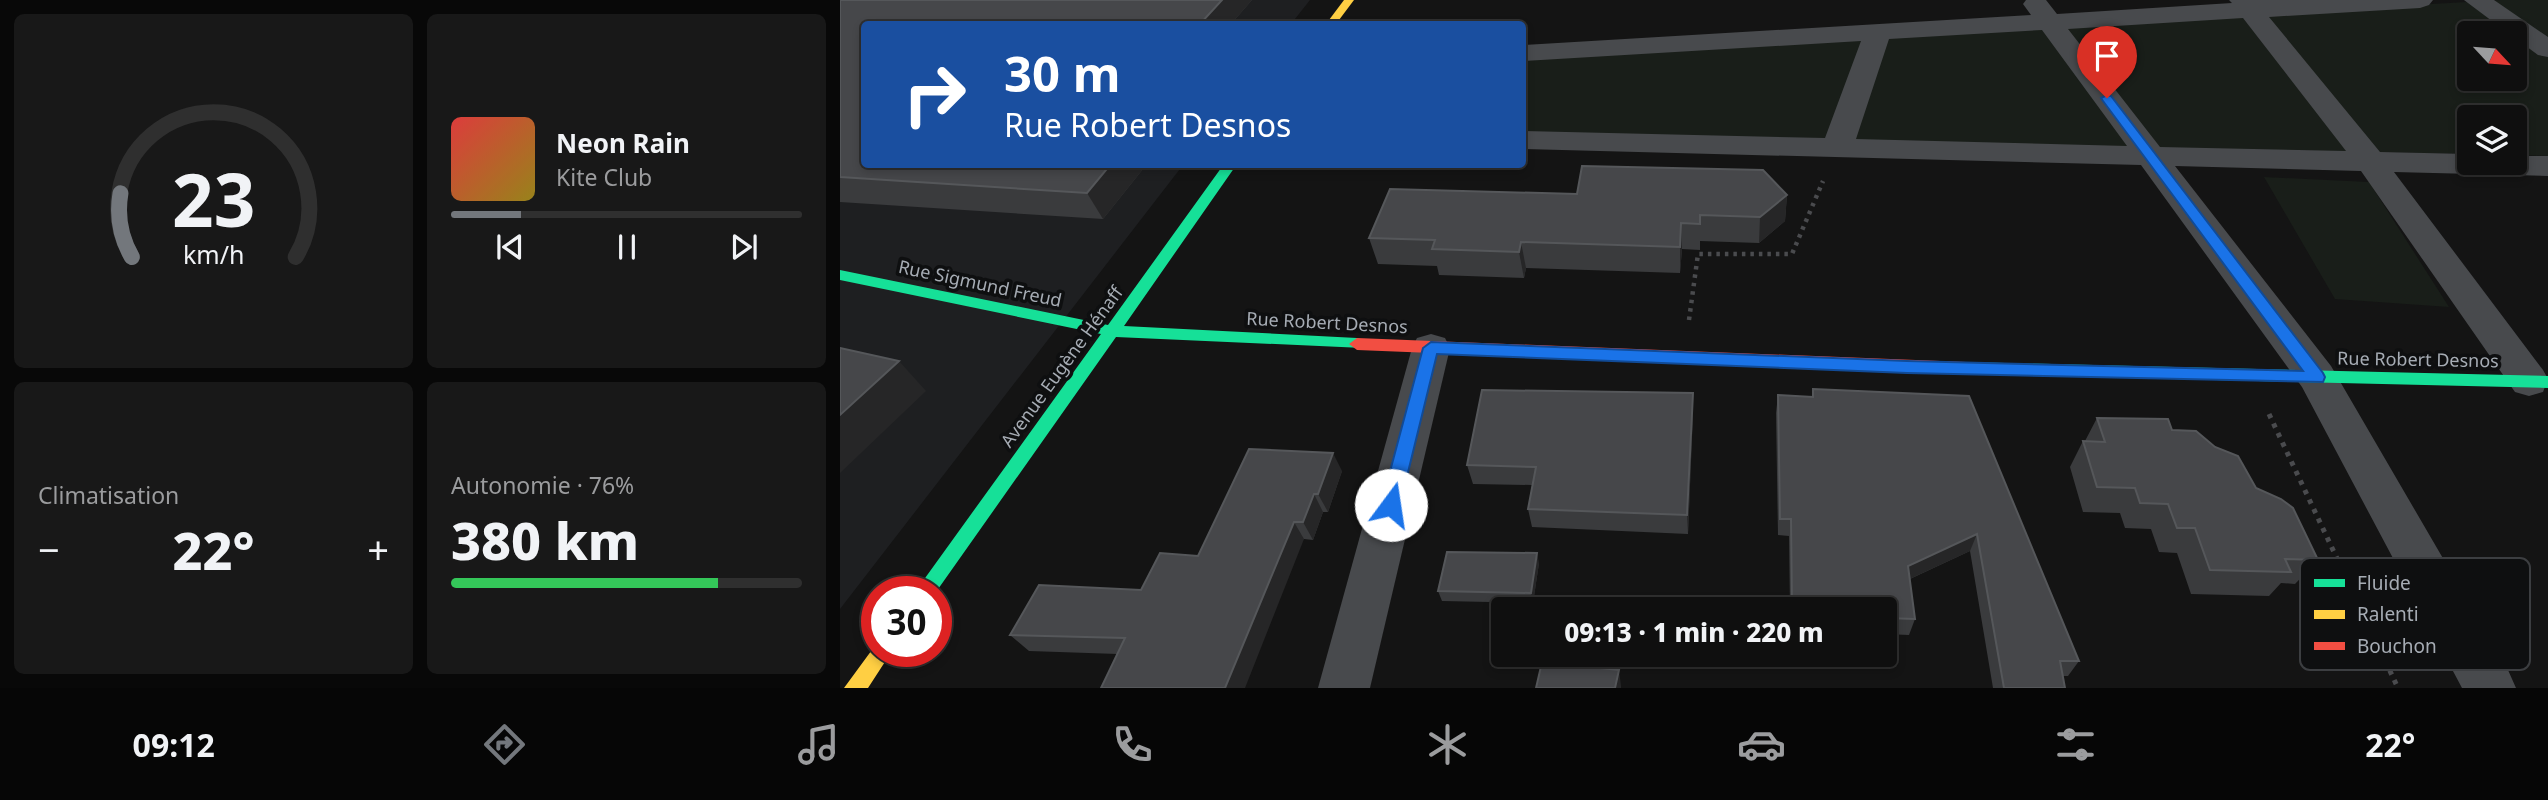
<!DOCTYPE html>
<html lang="fr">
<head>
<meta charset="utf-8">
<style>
  :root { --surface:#0f0f0f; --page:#181818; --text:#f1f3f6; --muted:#9b9c9e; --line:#2f2f2f; --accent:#73777c }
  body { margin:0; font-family:"Noto Sans",sans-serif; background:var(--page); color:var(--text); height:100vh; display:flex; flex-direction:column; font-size:26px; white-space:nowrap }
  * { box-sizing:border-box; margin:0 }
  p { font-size:23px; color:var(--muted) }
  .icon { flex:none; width:38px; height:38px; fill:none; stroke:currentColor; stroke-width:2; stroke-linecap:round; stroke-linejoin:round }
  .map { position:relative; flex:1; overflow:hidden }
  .side { display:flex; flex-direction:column; gap:14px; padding:14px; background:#080808; width:840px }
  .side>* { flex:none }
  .banner { position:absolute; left:21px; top:21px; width:665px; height:147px; border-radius:7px; box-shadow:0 4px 10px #0003,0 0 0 2px var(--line); background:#1a4fa0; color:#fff; overflow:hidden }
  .needle { width:46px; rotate:116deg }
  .buttons { position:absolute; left:1617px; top:21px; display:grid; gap:14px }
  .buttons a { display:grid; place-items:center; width:70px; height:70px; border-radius:7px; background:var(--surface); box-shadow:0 4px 10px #0003,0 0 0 2px var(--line); font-size:35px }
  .speed { position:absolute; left:21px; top:576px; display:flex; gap:14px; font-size:35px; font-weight:700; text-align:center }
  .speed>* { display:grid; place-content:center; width:91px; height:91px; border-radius:50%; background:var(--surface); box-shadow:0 4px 10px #0003,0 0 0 2px var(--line); line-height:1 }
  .speed .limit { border:10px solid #d22; background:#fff; color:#111 }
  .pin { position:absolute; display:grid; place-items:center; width:60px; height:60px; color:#fff; margin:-72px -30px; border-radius:50% 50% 50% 0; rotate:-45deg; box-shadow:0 0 7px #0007 }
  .pin .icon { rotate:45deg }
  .me { position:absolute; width:77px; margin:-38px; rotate:14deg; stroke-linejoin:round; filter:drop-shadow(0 0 5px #0008) }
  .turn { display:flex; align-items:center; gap:24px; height:147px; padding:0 28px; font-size:32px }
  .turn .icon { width:91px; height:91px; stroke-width:2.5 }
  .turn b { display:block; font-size:49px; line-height:60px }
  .big { font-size:52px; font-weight:800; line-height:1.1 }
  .side .widget { flex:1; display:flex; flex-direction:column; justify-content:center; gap:10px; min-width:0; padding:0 24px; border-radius:10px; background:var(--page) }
  .side .dial { align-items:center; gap:0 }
  .dial svg { height:182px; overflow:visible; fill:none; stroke:var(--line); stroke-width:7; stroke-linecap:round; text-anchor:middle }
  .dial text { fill:var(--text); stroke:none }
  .song { display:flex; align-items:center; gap:21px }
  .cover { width:84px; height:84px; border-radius:10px; background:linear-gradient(135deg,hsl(0 70% 55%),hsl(50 70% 35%)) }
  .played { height:7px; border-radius:4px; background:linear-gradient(90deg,var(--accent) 20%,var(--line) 20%) }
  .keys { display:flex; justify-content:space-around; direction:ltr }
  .heat { display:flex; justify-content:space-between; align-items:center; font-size:38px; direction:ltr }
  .charge { height:10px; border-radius:5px; background:linear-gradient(90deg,#34c759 76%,var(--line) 0) }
  .side .tiles { flex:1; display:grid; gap:14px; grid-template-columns:repeat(2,1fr) }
  .trip { position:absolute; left:651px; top:597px; width:406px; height:70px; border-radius:7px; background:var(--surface); box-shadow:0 4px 10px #0003,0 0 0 2px var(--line); font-weight:800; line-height:70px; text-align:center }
  .dock { display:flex; height:112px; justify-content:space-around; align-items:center; background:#060606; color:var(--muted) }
  .dock .icon { width:49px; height:49px }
  .dock .on { color:var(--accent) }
  .dock b { font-size:32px; color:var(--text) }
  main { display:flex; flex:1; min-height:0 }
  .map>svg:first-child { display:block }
</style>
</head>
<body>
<main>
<section class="side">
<div class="tiles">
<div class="widget dial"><svg viewBox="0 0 100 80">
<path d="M14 69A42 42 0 1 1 86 69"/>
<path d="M14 69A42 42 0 0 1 9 41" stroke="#73777c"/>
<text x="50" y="56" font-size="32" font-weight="700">23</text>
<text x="50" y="72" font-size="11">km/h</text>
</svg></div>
<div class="widget">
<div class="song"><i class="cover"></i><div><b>Neon Rain</b><p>Kite Club</p></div></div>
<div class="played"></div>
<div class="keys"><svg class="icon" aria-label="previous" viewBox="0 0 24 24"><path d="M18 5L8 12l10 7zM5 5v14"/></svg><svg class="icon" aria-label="pause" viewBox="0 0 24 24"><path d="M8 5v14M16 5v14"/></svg><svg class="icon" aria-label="next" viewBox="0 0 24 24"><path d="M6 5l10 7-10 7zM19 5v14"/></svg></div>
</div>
<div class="widget"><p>Climatisation</p>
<div class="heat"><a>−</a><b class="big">22°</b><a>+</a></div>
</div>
<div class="widget"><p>Autonomie · 76%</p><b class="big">380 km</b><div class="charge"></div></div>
</div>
</section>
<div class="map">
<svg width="1708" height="688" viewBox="0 0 1708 688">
  <rect width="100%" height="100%" fill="#141414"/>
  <polygon fill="#1e1f21" points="0,0 470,0 451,24 24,24 24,164 343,165 0,609"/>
  <g fill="#191e19" fill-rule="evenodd">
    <path d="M1661,0h47v156l-33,-1v-38h-46v37l-946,-19v-78zM1629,33h46v46h-46z"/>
    <polygon points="1424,177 1529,182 1609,307 1495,299"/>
  </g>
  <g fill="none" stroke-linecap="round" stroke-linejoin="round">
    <polyline stroke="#4a4b4e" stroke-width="4.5" stroke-dasharray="3.5 5" stroke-linecap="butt" points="849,320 858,254 952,254 983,181"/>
    <polyline stroke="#4a4b4e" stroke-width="5" stroke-dasharray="4.5 6" stroke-linecap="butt" points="1429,414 1558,688"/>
    <g fill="#484a4d" fill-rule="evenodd">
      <path d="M1186,0h20l11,14 175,-11 -3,-3h204l-4,5 -9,3 -151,9 111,135 89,2v9h46v-7h33v20l-154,-4 149,198 5,9 -5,13 -14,4 -14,-4 -154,-221 -186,-5 156,200 177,304 8,18h-54l-160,-301 -161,-222 -619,-16v-18l303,7 36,-97 -339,20v-16l509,-30 -8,-11zM1403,18l103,133 -186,-4 -92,-118zM1202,30l85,116 -271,-7 33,-100z"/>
      <polygon points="1624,0 1654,0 1708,37 1708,57 1698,55 1675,38 1675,33 1668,33"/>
      <polygon points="591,334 605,338 610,348 530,688 478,688 572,348 577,338"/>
    </g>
    <g fill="#16e098" fill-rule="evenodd">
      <polygon points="384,164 397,164 284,326 517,338 523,340 525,344 523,348 276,337 96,592 75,592 261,334 0,280 0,270 268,325"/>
      <polygon points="1126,362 1708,376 1708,388 1126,374 1120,372 1118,368 1120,364"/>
    </g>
    <g fill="#ffcf43" fill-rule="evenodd">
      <polygon points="504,0 514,0 496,24 486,24"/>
      <polygon points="37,643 37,651 52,651 28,688 4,688"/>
    </g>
    <polygon fill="#f24e42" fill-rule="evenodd" points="517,338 1126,362 1132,364 1134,368 1132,372 1126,374 517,350 509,344"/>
  </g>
  <g fill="#3a3b3d">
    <polygon points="0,0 412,0 391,24 24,24 24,164 307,164 263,219 0,202"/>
    <polygon points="737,194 947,195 945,221 919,243 860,241 860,250 842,249 840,273 686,268 684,278 599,275 597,266 538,264 529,238"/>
    <polygon points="973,389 1129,396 1239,661 1228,676 1223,676 1225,688 1153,688 1130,551 1070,579 1075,619 1069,635 1045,634 1045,609 950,609 949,536 938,535 936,413 938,395 972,397"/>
    <polygon points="853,413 848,534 692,527 688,509 692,485 633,484 627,465"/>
    <polygon points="1257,418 1332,430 1416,488 1478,560 1455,584 1441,583 1429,596 1351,594 1337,553 1319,552 1311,529 1285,528 1280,513 1243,512 1230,467 1243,441 1245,441"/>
    <polygon points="502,471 488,512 483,512 473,540 464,539 278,654 189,651 170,635 301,590"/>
    <polygon points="699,563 693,603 602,601 598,591"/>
  </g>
  <g fill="#262627">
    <polygon points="382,0 412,0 391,24 360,24"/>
    <polygon points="271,164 307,164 263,219 247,193"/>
    <polygon points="947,195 945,221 919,243 920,217"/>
    <polygon points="841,223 842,249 840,273 840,247"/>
    <polygon points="681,242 686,268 684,278 679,252"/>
    <polygon points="59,361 86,391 0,473 0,415"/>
    <polygon points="853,393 853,413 848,534 847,515"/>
    <polygon points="493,453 502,471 488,512 478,494"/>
    <polygon points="474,494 483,512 473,540 463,522"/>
    <polygon points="454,522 464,539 405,688 385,688"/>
    <polygon points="1137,534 1130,551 1063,582 1068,566"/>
    <polygon points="697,553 699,563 693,603 691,593"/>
    <polygon points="779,670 781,686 781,688 775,688"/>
  </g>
  <g fill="#46474a" stroke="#55575a" stroke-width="2">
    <polygon points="0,0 382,0 360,24 24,24 24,164 271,164 247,193 0,177"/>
    <polygon points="742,166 923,170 947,195 920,217 860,215 860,224 841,223 840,247 681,242 679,252 592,249 595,240 529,238 550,189 737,194"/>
    <polygon points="0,348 59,361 0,415"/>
    <polygon points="973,389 1129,396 1239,661 1220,661 1225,688 1164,688 1137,534 1068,566 1075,619 1045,618 1045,609 952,609 951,519 940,519 938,395 973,397"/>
    <polygon points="642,390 853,393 847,515 688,509 696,467 627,465"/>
    <polygon points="1257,418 1328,419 1332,430 1356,431 1375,447 1398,456 1416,488 1441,499 1453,508 1478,560 1445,559 1451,572 1370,570 1355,528 1337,528 1328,504 1300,503 1295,488 1257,487 1243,441 1265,442"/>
    <polygon points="409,449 493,453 478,494 474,494 463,522 454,522 385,688 261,688 285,638 170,635 199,585 301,590 320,553 358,556"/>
    <polygon points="607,552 697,553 691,593 598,591"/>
    <polygon points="702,662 779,670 775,688 696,688"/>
  </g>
  <polygon fill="#1a73e8" stroke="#114b97" stroke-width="2" points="1267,95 1271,96 1483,373 1485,377 1483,382 1067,373 597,354 560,505 557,510 551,513 544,510 541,505 583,348 591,342 1067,361 1463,371 1263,101 1261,98"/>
  <g text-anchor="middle" stroke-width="7" stroke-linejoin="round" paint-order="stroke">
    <g font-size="18" fill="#a6acb4" stroke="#0e0f10">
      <text transform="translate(140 284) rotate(12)" y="6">Rue Sigmund Freud</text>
      <text transform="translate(487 323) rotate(3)" y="6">Rue Robert Desnos</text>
      <text transform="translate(1578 360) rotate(1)" y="6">Rue Robert Desnos</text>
      <text transform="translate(222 367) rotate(-54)" y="6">Avenue Eugène Hénaff</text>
    </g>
  </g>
  <rect x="1460" y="558" width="230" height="112" rx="10" fill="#0e0f10" stroke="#3c3e41" stroke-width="2"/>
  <rect x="1474" y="579" width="31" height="8" fill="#16e098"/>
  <rect x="1474" y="610" width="31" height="9" fill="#ffcf43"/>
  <rect x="1474" y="642" width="31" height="8" fill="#f24e42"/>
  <g font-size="19" fill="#a6acb4">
    <text x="1517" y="590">Fluide</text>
    <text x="1517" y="621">Ralenti</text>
    <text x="1517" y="653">Bouchon</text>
  </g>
</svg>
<div class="buttons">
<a><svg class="needle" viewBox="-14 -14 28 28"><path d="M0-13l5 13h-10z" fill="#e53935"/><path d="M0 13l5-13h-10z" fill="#9b9c9e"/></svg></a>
<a><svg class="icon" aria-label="layers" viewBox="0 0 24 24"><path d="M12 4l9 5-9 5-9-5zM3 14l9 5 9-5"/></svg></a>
</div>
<div class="speed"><div class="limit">30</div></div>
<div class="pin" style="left:1267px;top:98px;background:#d93025"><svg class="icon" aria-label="arrive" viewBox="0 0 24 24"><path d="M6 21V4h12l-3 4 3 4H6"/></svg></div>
<svg class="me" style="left:551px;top:505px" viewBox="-20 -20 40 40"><circle r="19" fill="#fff"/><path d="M0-13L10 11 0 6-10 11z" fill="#1a73e8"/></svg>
<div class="trip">09:13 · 1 min · 220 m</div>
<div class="banner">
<div class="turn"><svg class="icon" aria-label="right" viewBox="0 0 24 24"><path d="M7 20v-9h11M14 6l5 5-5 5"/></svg><div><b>30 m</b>Rue Robert Desnos</div></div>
</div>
</div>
</main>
<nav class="dock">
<b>09:12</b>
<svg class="icon on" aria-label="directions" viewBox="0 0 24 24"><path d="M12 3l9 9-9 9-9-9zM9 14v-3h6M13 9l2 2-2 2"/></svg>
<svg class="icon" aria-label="music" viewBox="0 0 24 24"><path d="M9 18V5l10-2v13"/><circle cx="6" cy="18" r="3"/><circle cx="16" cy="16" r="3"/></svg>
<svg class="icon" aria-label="phone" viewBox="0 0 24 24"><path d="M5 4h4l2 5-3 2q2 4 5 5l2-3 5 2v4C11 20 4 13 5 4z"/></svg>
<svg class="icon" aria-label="climate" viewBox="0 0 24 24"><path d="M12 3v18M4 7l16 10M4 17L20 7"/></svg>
<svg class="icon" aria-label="car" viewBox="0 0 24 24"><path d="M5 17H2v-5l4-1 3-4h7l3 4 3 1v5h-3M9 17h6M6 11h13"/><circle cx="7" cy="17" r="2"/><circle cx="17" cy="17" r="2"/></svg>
<svg class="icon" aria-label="filters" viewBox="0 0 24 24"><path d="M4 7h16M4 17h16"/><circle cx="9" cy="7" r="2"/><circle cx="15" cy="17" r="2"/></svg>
<b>22°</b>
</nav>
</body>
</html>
